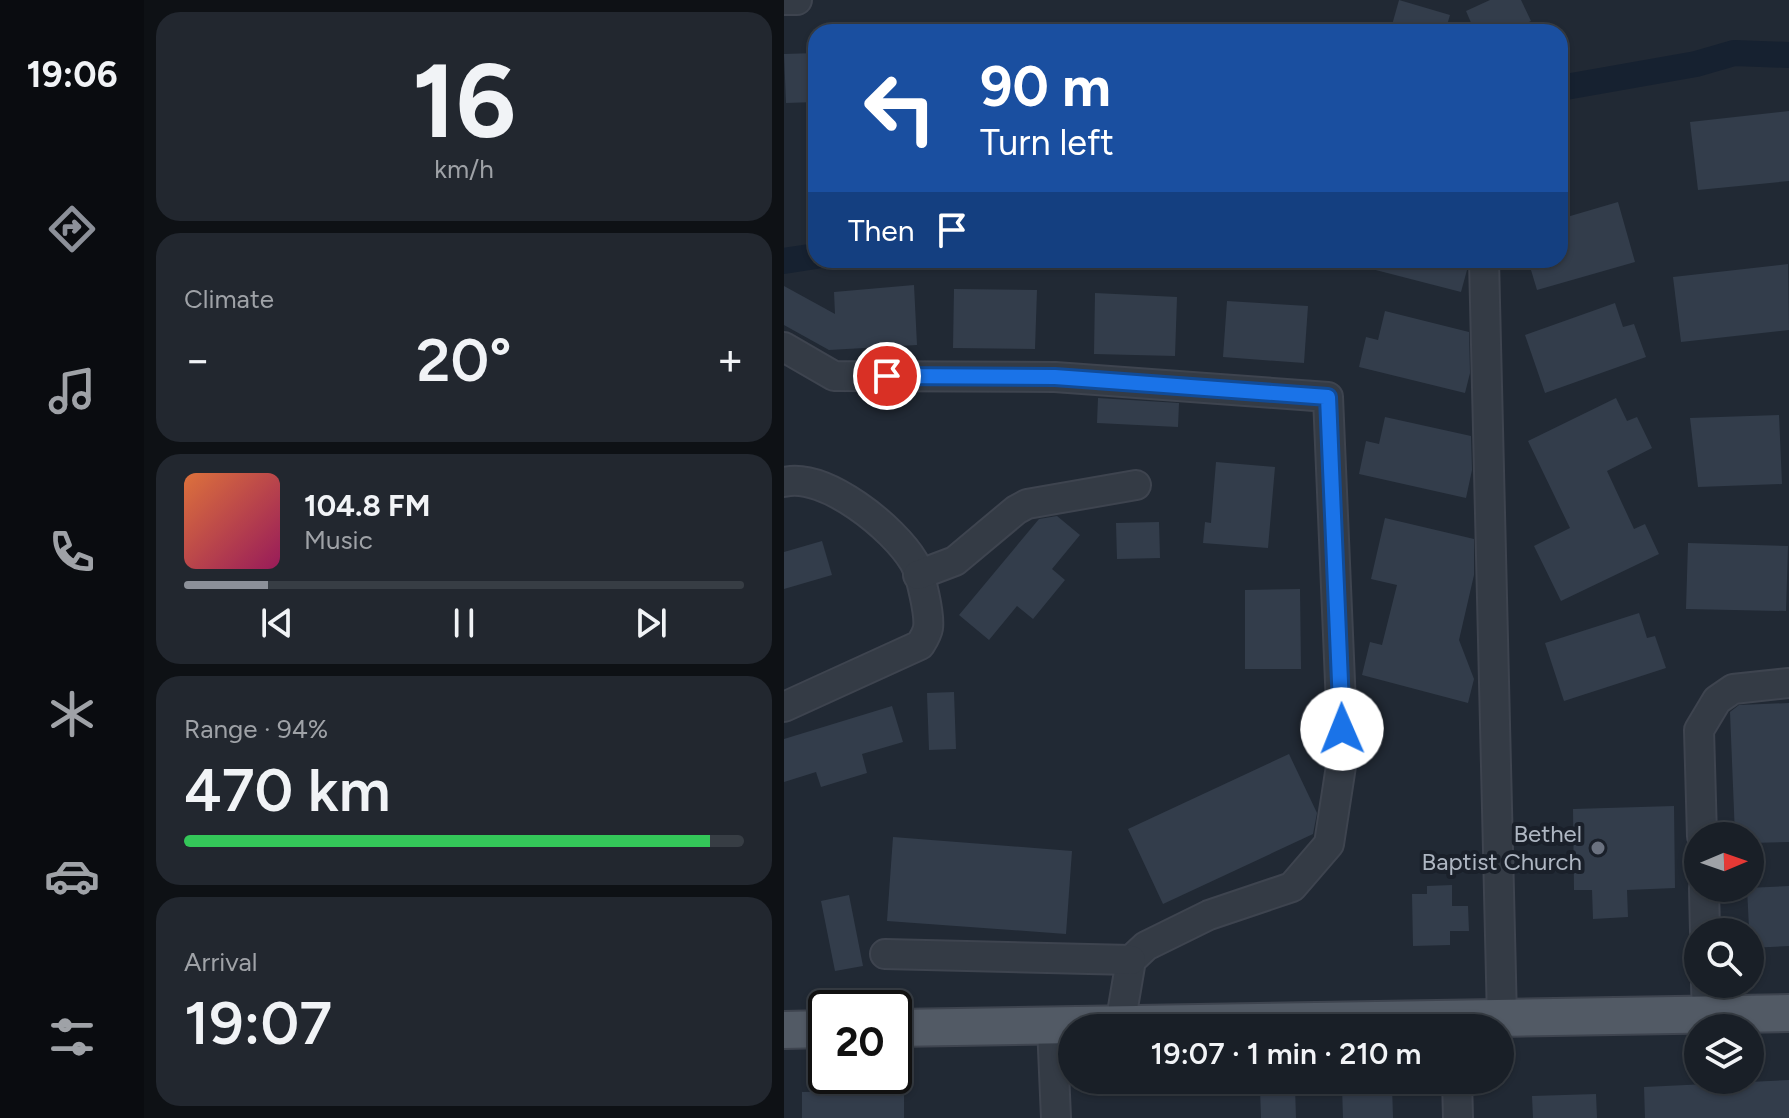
<!DOCTYPE html>
<html lang="en">
<head>
<meta charset="utf-8">
<style>
  :root { --surface:#191f27; --page:#22272f; --text:#f1f3f6; --muted:#9fa2a7; --line:#373d44; --accent:#8c9099 }
  body { margin:0; font-family:Figtree,sans-serif; background:var(--page); color:var(--text); height:100vh; display:flex; flex-direction:column; font-size:30px; white-space:nowrap }
  * { box-sizing:border-box; margin:0 }
  p { font-size:26px; color:var(--muted) }
  .icon { flex:none; width:44px; height:44px; fill:none; stroke:currentColor; stroke-width:2; stroke-linecap:round; stroke-linejoin:round }
  .map { position:relative; flex:1; overflow:hidden }
  .sheet { display:flex; flex-direction:column; gap:12px; padding:12px; background:#0e1115; width:640px }
  .sheet>* { flex:none }
  .top-card { position:absolute; left:24px; top:24px; width:760px; height:244px; border-radius:24px; box-shadow:0 2px 6px #0004,0 0 0 2px var(--line); background:#1a4fa0; color:#fff; overflow:hidden }
  .needle { width:52px; rotate:88deg }
  .tools { position:absolute; left:900px; top:822px; display:grid; gap:16px }
  .tools a { display:grid; place-items:center; width:80px; height:80px; border-radius:50%; background:var(--surface); box-shadow:0 2px 6px #0004,0 0 0 2px var(--line); font-size:40px }
  .speed { position:absolute; left:24px; top:990px; display:flex; gap:16px; font-size:40px; font-weight:700; text-align:center }
  .speed>* { display:grid; place-content:center; width:104px; height:104px; border-radius:50%; background:var(--surface); box-shadow:0 2px 6px #0004,0 0 0 2px var(--line); line-height:1 }
  .speed .limit { border:4px solid #111; border-radius:12px; background:#fff; color:#111 }
  .pin { position:absolute; display:grid; place-items:center; width:68px; height:68px; color:#fff; margin:-34px; border:4px solid #fff; border-radius:50%; box-shadow:0 2px 8px #0007 }
  .me { position:absolute; width:88px; margin:-44px; rotate:359deg; stroke-linejoin:round; filter:drop-shadow(0 0 6px #0008) }
  .turn { display:flex; align-items:center; gap:28px; height:168px; padding:0 40px; font-size:36px }
  .turn .icon { width:104px; height:104px; stroke-width:2.5 }
  .turn b { display:block; font-size:56px; line-height:68px }
  .then { display:flex; align-items:center; height:76px; padding:0 40px; background:#0003; gap:16px; font-size:30px }
  .big { font-size:60px; font-weight:600; line-height:1.1 }
  .sheet .tile { flex:1; display:flex; flex-direction:column; justify-content:center; gap:12px; min-width:0; padding:0 28px; border-radius:24px; background:var(--page) }
  .sheet .dial { align-items:center; gap:0 }
  .dial b { font-size:104px; line-height:1 }
  .song { display:flex; align-items:center; gap:24px }
  .cover { width:96px; height:96px; border-radius:12px; background:linear-gradient(135deg,hsl(20 70% 55%),hsl(330 70% 35%)) }
  .played { height:8px; border-radius:4px; background:linear-gradient(90deg,var(--accent) 15%,var(--line) 15%) }
  .keys { display:flex; justify-content:space-around; direction:ltr }
  .heat { display:flex; justify-content:space-between; align-items:center; font-size:44px; direction:ltr }
  .charge { height:12px; border-radius:6px; background:linear-gradient(90deg,#34c759 94%,var(--line) 0) }
  .trip { position:absolute; left:274px; top:1014px; width:456px; height:80px; border-radius:40px; background:var(--surface); box-shadow:0 2px 6px #0004,0 0 0 2px var(--line); font-weight:600; line-height:80px; text-align:center }
  main { display:flex; flex:1; min-height:0 }
  .dock { display:flex; flex-direction:column; width:144px; justify-content:space-around; align-items:center; background:#0a0c10; color:var(--muted) }
  .dock .icon { width:56px; height:56px }
  .dock .on { color:var(--accent) }
  .dock b { font-size:36px; color:var(--text) }
  .map>svg:first-child { display:block }
</style>
</head>
<body>
<main>
<nav class="dock">
<b>19:06</b>
<svg class="icon on" aria-label="directions" viewBox="0 0 24 24"><path d="M12 3l9 9-9 9-9-9zM9 14v-3h6M13 9l2 2-2 2"/></svg>
<svg class="icon" aria-label="music" viewBox="0 0 24 24"><path d="M9 18V5l10-2v13"/><circle cx="6" cy="18" r="3"/><circle cx="16" cy="16" r="3"/></svg>
<svg class="icon" aria-label="phone" viewBox="0 0 24 24"><path d="M5 4h4l2 5-3 2q2 4 5 5l2-3 5 2v4C11 20 4 13 5 4z"/></svg>
<svg class="icon" aria-label="climate" viewBox="0 0 24 24"><path d="M12 3v18M4 7l16 10M4 17L20 7"/></svg>
<svg class="icon" aria-label="car" viewBox="0 0 24 24"><path d="M5 17H2v-5l4-1 3-4h7l3 4 3 1v5h-3M9 17h6M6 11h13"/><circle cx="7" cy="17" r="2"/><circle cx="17" cy="17" r="2"/></svg>
<svg class="icon" aria-label="filters" viewBox="0 0 24 24"><path d="M4 7h16M4 17h16"/><circle cx="9" cy="7" r="2"/><circle cx="15" cy="17" r="2"/></svg>
</nav>
<section class="sheet">
<div class="tile dial"><b>16</b><p>km/h</p></div>
<div class="tile"><p>Climate</p>
<div class="heat"><a>−</a><b class="big">20°</b><a>+</a></div>
</div>
<div class="tile">
<div class="song"><i class="cover"></i><div><b>104.8 FM</b><p>Music</p></div></div>
<div class="played"></div>
<div class="keys"><svg class="icon" aria-label="previous" viewBox="0 0 24 24"><path d="M18 5L8 12l10 7zM5 5v14"/></svg><svg class="icon" aria-label="pause" viewBox="0 0 24 24"><path d="M8 5v14M16 5v14"/></svg><svg class="icon" aria-label="next" viewBox="0 0 24 24"><path d="M6 5l10 7-10 7zM19 5v14"/></svg></div>
</div>
<div class="tile"><p>Range · 94%</p><b class="big">470 km</b><div class="charge"></div></div>
<div class="tile"><p>Arrival</p><b class="big">19:07</b></div>
</section>
<div class="map">
<svg width="1005" height="1118" viewBox="0 0 1005 1118">
  <rect width="100%" height="100%" fill="#212934"/>
  <g fill="none" stroke-linecap="round" stroke-linejoin="round">
    <g stroke="#162130" stroke-width="26">
      <polyline points="776,88 912,64 950,53 1005,55"/>
      <polyline points="0,261 32,256"/>
    </g>
  </g>
  <g fill="#333d4b">
    <polygon points="615,0 666,15 661,32 606,32"/>
    <polygon points="706,0 737,0 747,21 723,32 691,32 682,11"/>
    <polygon points="32,53 32,102 2,103 0,54"/>
    <polygon points="1005,111 1005,181 914,190 906,122"/>
    <polygon points="834,202 851,262 753,290 744,260 776,260 776,219"/>
    <polygon points="581,260 683,260 683,270 677,292 580,267"/>
    <polygon points="1004,264 1005,330 897,342 889,277"/>
    <polygon points="130,285 133,345 45,350 0,325 0,286 51,314 50,292"/>
    <polygon points="170,289 253,290 251,349 169,348"/>
    <polygon points="311,293 393,297 391,356 310,354"/>
    <polygon points="443,301 524,306 520,363 439,357"/>
    <polygon points="831,303 839,327 850,324 862,357 761,393 741,335"/>
    <polygon points="601,311 685,332 686,373 681,393 575,367 582,337 594,340"/>
    <polygon points="314,398 395,403 394,427 313,423"/>
    <polygon points="832,398 843,421 853,417 868,448 823,471 850,529 861,524 875,554 777,601 750,546 786,528 744,441"/>
    <polygon points="995,415 998,484 914,487 906,418"/>
    <polygon points="601,417 687,436 688,470 682,498 575,474 582,441 595,444"/>
    <polygon points="432,462 491,467 484,548 419,543 421,522 427,523"/>
    <polygon points="273,516 296,535 268,569 281,580 249,619 233,606 205,640 175,615 255,519"/>
    <polygon points="601,518 690,539 690,575 675,640 690,679 684,703 578,675 586,642 598,645 613,585 587,579"/>
    <polygon points="375,522 376,558 333,559 332,523"/>
    <polygon points="38,541 48,575 0,589 0,552"/>
    <polygon points="904,543 1004,546 1002,611 902,609"/>
    <polygon points="516,589 517,669 461,669 461,590"/>
    <polygon points="855,613 863,638 871,636 882,668 780,701 761,643"/>
    <polygon points="170,692 172,749 145,750 143,693"/>
    <polygon points="1005,703 1005,842 966,843 966,836 951,836 946,712 955,705"/>
    <polygon points="108,706 119,742 78,754 83,773 37,787 32,772 0,782 0,739"/>
    <polygon points="505,754 533,813 529,834 379,904 344,829"/>
    <polygon points="890,806 891,888 843,890 844,917 809,919 808,890 790,890 789,809"/>
    <polygon points="109,837 288,851 282,934 103,921"/>
    <polygon points="668,885 668,906 684,906 685,931 666,931 666,945 629,946 628,894 643,894 643,886"/>
    <polygon points="1005,886 1005,946 966,948 963,888"/>
    <polygon points="65,895 79,966 51,971 37,901"/>
    <polygon points="1005,1080 1005,1118 861,1118 860,1087"/>
    <polygon points="608,1085 609,1118 559,1118 558,1087"/>
    <polygon points="511,1087 512,1118 477,1118 476,1088"/>
    <polygon points="120,1090 120,1118 18,1118 18,1092"/>
    <polygon points="812,1094 813,1118 749,1118 748,1096"/>
  </g>
  <g fill="none" stroke-linecap="round" stroke-linejoin="round">
    <defs>
      <g id="minor">
        <polyline points="0,0 13,0"/>
        <polyline points="700,260 718,1019"/>
        <polyline points="0,347 50,376 271,377 544,397 559,753 545,844 508,887 425,915 362,946 347,960 336,1025"/>
        <path d="M0,482c41,-10 110,46 130,80 7,12 16,53 14,66 -1,6 -5,12 -8,17l-136,62"/>
        <polyline points="134,575 171,561 232,510 243,504 352,485"/>
        <polyline points="918,836 915,730 933,700 949,689 1005,683"/>
        <polyline points="920,888 921,932"/>
        <polyline points="101,954 347,960"/>
        <polyline points="922,984 923,1015"/>
        <polyline points="268,1026 272,1118"/>
        <polyline points="673,1080 674,1118"/>
      </g>
      <g id="major">
        <polyline points="110,1028 1005,1013"/>
        <polyline points="0,1030 42,1029"/>
      </g>
    </defs>
    <use href="#minor" stroke="#3e444f" stroke-width="32"/>
    <use href="#major" stroke="#3e444f" stroke-width="40"/>
    <use href="#minor" stroke="#343b45" stroke-width="28"/>
    <use href="#major" stroke="#525a65" stroke-width="36"/>
  </g>
  <g fill="none" stroke-linecap="round" stroke-linejoin="round">
    <defs>
      <polyline id="route" points="103,376 271,377 544,397 558,729"/>
    </defs>
    <use href="#route" stroke="#114b97" stroke-width="20"/>
    <use href="#route" stroke="#1a73e8" stroke-width="14"/>
  </g>
  <circle fill="#6b7280" stroke="#1a202a" stroke-width="3" cx="814" cy="848" r="8"/>
  <g text-anchor="middle" stroke-width="8" stroke-linejoin="round" paint-order="stroke">
    <g font-size="24" fill="#aeb6c2" stroke="#1a202a" text-anchor="end">
      <text x="798" y="842">Bethel<tspan x="798" dy="28">Baptist Church</tspan></text>
    </g>
  </g>
</svg>
<div class="tools">
<a><svg class="needle" viewBox="-14 -14 28 28"><path d="M0-13l5 13h-10z" fill="#e53935"/><path d="M0 13l5-13h-10z" fill="#9fa2a7"/></svg></a>
<a><svg class="icon" aria-label="search" viewBox="0 0 24 24"><circle cx="10" cy="10" r="6"/><path d="M15 15l6 6"/></svg></a>
<a><svg class="icon" aria-label="layers" viewBox="0 0 24 24"><path d="M12 4l9 5-9 5-9-5zM3 14l9 5 9-5"/></svg></a>
</div>
<div class="speed"><div class="limit">20</div></div>
<div class="pin" style="left:103px;top:376px;background:#d93025"><svg class="icon" aria-label="arrive" viewBox="0 0 24 24"><path d="M6 21V4h12l-3 4 3 4H6"/></svg></div>
<svg class="me" style="left:558px;top:729px" viewBox="-20 -20 40 40"><circle r="19" fill="#fff"/><path d="M0-13L10 11 0 6-10 11z" fill="#1a73e8"/></svg>
<div class="trip">19:07 · 1 min · 210 m</div>
<div class="top-card">
<div class="turn"><svg class="icon" aria-label="left" viewBox="0 0 24 24"><path d="M17 20v-9H6M10 6l-5 5 5 5"/></svg><div><b>90 m</b>Turn left</div></div>
<div class="then">Then<svg class="icon" aria-label="arrive" viewBox="0 0 24 24"><path d="M6 21V4h12l-3 4 3 4H6"/></svg></div>
</div>
</div>
</main>
</body>
</html>
